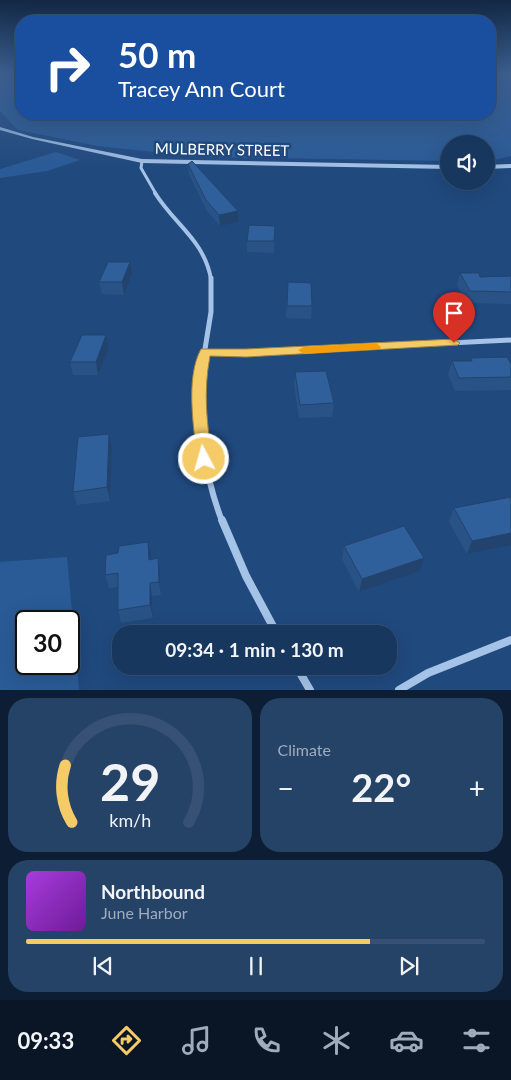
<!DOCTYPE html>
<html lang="en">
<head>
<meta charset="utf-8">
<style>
  :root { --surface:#18375e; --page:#254267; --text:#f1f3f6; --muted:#9facbc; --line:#365173; --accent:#f4cb66 }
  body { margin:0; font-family:Lato,sans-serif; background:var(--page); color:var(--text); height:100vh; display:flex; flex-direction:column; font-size:19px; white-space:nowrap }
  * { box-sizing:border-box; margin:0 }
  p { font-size:16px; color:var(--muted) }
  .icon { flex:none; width:28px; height:28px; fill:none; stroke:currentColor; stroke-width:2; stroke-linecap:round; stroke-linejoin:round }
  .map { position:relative; height:690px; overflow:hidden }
  .sheet { display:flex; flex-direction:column; gap:8px; padding:8px; background:#0d1e34; flex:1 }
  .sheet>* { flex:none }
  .guide { position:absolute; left:15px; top:15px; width:481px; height:105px; border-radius:20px; box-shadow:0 5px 20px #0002,0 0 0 1px var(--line); background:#1a4fa0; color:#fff; overflow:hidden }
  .controls { position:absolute; left:440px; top:135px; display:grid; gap:10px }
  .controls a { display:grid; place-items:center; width:55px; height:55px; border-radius:50%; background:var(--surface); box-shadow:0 5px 20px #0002,0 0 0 1px var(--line); font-size:25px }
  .speed { position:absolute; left:15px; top:610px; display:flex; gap:10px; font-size:25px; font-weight:700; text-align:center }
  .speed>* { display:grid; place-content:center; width:65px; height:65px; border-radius:50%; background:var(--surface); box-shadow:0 5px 20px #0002,0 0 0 1px var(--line); line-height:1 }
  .speed .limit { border:2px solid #111; border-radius:8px; background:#fff; color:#111 }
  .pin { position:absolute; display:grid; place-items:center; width:42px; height:42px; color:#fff; margin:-51px -21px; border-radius:50% 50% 50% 0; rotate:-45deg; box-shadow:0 0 5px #0007 }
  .pin .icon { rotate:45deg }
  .me { position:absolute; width:55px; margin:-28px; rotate:354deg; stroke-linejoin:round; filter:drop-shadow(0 0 4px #0008) }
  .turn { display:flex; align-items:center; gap:18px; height:105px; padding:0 20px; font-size:22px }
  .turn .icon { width:65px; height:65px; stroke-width:2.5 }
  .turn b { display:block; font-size:35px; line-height:42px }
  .big { font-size:38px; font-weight:700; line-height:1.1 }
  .sheet .tile { flex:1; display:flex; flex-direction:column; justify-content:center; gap:8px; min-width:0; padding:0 18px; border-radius:20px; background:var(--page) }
  .sheet .dial { align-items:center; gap:0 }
  .dial svg { height:130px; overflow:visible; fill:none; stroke:var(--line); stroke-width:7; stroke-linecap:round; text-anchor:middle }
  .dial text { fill:var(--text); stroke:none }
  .song { display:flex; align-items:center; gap:15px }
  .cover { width:60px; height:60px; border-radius:8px; background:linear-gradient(135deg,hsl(280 70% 55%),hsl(280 70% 35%)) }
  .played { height:5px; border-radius:2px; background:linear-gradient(90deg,var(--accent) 75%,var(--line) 75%) }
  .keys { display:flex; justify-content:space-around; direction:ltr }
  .heat { display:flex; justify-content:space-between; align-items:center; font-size:28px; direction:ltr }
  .sheet .tiles { flex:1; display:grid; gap:8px; grid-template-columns:1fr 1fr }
  .tile:last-child { grid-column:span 2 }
  .trip { position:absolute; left:112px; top:625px; width:285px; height:50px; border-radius:20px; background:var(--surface); box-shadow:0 5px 20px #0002,0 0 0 1px var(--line); font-weight:700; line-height:50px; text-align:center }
  .tabs { display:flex; height:80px; justify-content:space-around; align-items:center; background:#0a1626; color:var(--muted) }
  .tabs .icon { width:35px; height:35px }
  .tabs .on { color:var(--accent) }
  .tabs b { font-size:22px; color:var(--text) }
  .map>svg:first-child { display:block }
</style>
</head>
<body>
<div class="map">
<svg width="511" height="690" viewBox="0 0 511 690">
  <rect width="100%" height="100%" fill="#20497e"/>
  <g fill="#2a5b97" fill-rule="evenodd">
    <polygon points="8,72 21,72 21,114 490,114 490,72 511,72 511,156 486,162 486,144 449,144 449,161 201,157 97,146 18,130 0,111 0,75"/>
    <polygon points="56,152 80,160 47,171 0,178 0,169"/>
    <path d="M67,557l12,133h-79v-128zM26,621h43v43h-43z"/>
  </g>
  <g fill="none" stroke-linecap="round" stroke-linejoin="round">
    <polyline stroke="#a5c3e7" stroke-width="3" points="142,161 141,168 156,194"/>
    <path stroke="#a5c3e7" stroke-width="4" d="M155,193c20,32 49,47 56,86"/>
    <g stroke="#a5c3e7" stroke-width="5">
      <polyline points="205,352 247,353 511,340"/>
      <polyline points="199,386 211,312 211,278"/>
    </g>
    <path stroke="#a5c3e7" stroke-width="6" d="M199,385c0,47 6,92 23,136"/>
    <g stroke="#a5c3e7" stroke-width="8">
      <polyline points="222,520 246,576 277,634"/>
      <polyline points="296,666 310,690"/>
      <polyline points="399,690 428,673 511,640"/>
    </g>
    <g fill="#a5c3e7" fill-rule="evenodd">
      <polygon points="0,127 33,137 142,159 449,165 449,169 142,163 32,139 0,130"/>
      <polygon points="511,164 511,168 486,169 486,165"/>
    </g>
  </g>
  <g fill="#295386">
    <polygon points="188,164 238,211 238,222 220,226 207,211 189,174"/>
    <polygon points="275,226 274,253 247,252 247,241"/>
    <polygon points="460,273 480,277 511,276 511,304 466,303 457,285"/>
    <polygon points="132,274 124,295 102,294 99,282"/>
    <polygon points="288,282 312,306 311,319 286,318"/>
    <polygon points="106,335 109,348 98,375 73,375 70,362"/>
    <polygon points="471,358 511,364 511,390 455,391 448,374 452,361 470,361"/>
    <polygon points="295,372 334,403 332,417 299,418 294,385"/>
    <polygon points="109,434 112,447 110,501 77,505 73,492"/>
    <polygon points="511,497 511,545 467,554 449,522 454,508"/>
    <polygon points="344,546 420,571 359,592 342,559"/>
    <polygon points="118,553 151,555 151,560 160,571 161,595 152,596 153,618 121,623 118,610 118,587 109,588 105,575"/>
  </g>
  <g fill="#22436d">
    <polygon points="238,211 238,222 220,226 219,215"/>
    <polygon points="130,262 132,274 124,295 122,282"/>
    <polygon points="106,335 109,348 98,375 96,362"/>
    <polygon points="109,434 112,447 110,501 107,487"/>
    <polygon points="511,533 511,545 467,554 472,541"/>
    <polygon points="148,542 151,555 151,573 149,560"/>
    <polygon points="158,558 160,571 161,595 159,582"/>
    <polygon points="424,558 420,571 359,592 362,579"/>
    <polygon points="150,583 152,596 153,618 150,605"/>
  </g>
  <g fill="#30609c" stroke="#22436d">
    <polygon points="192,161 238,211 219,215 206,200 188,164"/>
    <polygon points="249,225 275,226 274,241 247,241"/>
    <polygon points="108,262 130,262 122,282 99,282"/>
    <polygon points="460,273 479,273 480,277 511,276 511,292 470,291"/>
    <polygon points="288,282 311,283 312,306 287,306"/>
    <polygon points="82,335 106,335 96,362 70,362"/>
    <polygon points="507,357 511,364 511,377 459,378 452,361 472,361 471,358"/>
    <polygon points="326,371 334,403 300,405 295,372"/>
    <polygon points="109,434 107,487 73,492 78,437"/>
    <polygon points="511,497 511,533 472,541 454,508"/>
    <polygon points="404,526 424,558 362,579 344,546"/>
    <polygon points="148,542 149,560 158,558 159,582 150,583 150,605 118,610 118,573 105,575 106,555 118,553 119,546"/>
  </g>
  <linearGradient id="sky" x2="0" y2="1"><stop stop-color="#122845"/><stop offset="0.43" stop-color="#3c5f8f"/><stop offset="1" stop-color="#3c5f8f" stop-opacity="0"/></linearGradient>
  <rect width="511" height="169" fill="url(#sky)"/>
  <path fill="#f4cb66" stroke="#9f8442" d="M454,339l6,4 -2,2 -212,12 -36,-1c-7,38 -3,65 2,103l-3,4 -5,2 -4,-2 -3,-4c-3,-31 -12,-81 4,-110h45z"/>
  <polygon fill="#f59e0b" points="376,343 381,347 380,349 304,354 298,350 304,347"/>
  <g text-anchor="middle" stroke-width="5" stroke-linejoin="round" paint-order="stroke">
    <g font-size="15" fill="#fff" stroke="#20497e">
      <text transform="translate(222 150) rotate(1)" y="5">MULBERRY STREET</text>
    </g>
  </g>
</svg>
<div class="controls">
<a><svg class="icon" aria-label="sound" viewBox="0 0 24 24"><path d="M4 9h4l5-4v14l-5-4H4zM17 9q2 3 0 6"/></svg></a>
</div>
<div class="speed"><div class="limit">30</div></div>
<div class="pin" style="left:454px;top:343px;background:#d93025"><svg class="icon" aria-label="arrive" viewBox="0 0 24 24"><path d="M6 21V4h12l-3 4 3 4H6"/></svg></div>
<svg class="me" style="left:204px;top:459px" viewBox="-20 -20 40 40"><circle r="17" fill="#f4cb66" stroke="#fff" stroke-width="3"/><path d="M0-11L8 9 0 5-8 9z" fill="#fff"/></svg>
<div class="trip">09:34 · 1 min · 130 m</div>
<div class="guide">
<div class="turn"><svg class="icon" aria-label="right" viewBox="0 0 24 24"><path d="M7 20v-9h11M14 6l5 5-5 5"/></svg><div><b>50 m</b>Tracey Ann Court</div></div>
</div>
</div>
<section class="sheet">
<div class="tiles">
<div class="tile dial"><svg viewBox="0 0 100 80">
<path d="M14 69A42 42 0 1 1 86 69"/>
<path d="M14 69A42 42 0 0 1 10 34" stroke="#f4cb66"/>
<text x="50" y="56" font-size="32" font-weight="700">29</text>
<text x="50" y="72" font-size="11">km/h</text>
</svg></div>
<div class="tile"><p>Climate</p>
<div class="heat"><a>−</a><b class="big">22°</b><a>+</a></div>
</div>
<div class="tile">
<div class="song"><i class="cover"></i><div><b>Northbound</b><p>June Harbor</p></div></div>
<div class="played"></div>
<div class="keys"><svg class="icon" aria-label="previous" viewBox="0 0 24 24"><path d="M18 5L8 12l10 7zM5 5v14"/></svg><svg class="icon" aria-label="pause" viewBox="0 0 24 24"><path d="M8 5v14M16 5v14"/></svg><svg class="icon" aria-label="next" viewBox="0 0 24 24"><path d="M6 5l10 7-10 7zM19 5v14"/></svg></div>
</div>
</div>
</section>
<nav class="tabs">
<b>09:33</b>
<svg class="icon on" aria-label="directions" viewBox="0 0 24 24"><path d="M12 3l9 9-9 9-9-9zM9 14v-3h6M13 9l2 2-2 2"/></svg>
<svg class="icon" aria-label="music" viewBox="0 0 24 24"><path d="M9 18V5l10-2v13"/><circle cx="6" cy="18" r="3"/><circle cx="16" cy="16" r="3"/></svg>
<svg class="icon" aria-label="phone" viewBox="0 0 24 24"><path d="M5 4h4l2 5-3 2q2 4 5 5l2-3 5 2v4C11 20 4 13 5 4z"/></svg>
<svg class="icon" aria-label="climate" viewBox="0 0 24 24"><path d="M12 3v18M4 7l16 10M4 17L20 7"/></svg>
<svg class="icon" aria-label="car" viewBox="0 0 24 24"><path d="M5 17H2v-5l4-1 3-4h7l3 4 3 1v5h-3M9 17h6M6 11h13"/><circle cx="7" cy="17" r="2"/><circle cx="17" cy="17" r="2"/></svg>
<svg class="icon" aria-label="filters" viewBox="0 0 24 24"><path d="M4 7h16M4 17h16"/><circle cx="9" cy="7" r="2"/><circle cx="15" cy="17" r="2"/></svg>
</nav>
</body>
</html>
